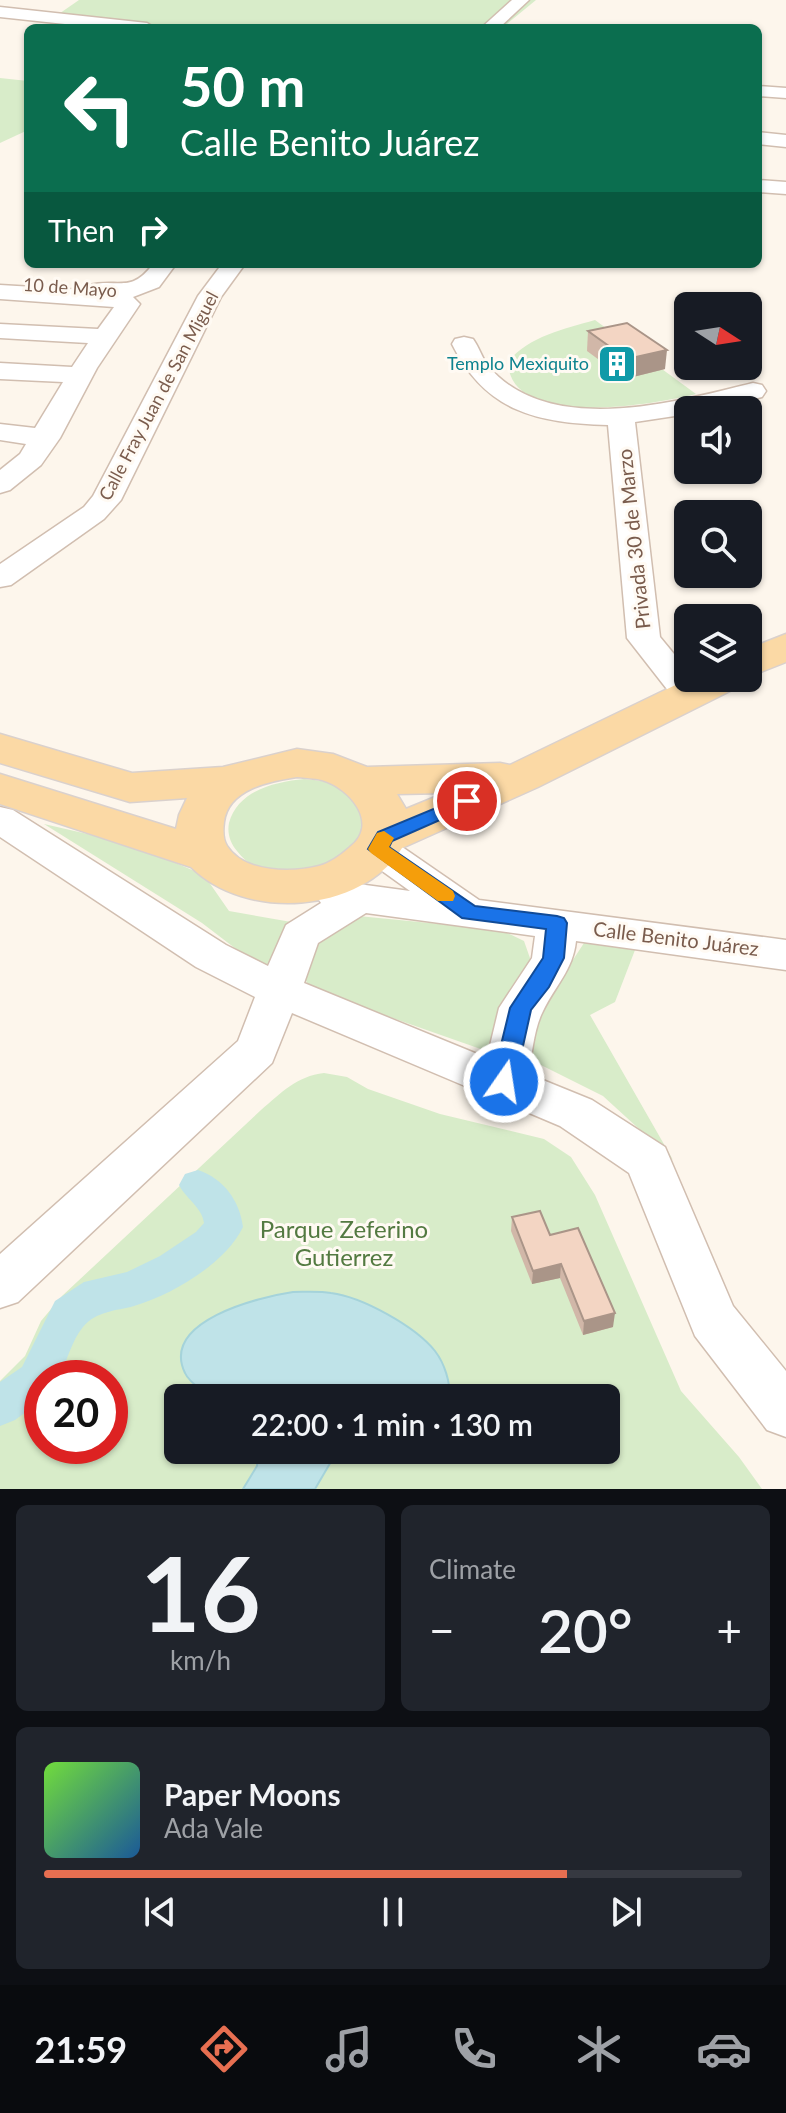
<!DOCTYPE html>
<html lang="en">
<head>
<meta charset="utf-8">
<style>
  :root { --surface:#171b24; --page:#20242c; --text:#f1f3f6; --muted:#9ea1a6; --line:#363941; --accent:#e76f51 }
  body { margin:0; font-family:Lato,sans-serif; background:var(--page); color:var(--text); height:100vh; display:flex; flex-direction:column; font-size:30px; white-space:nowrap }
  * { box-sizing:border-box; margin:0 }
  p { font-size:26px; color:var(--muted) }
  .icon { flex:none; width:44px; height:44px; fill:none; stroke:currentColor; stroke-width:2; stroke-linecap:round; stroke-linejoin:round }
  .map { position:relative; height:1489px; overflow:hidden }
  .details { display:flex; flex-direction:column; gap:16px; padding:16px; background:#0d0f14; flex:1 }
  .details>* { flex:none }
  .top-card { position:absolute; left:24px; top:24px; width:738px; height:244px; border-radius:12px; box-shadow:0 2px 6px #0004; background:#0b6e4f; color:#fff; overflow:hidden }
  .needle { width:52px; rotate:102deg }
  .buttons { position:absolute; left:674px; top:292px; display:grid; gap:16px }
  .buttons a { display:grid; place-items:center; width:88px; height:88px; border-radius:12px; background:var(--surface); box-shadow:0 2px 6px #0004; font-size:40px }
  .speed { position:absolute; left:24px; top:1360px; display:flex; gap:16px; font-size:40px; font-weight:700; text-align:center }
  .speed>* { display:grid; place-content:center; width:104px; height:104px; border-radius:50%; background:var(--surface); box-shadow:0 2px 6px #0004; line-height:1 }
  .speed .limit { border:12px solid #d22; background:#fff; color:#111 }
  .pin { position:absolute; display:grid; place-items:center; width:68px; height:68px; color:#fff; margin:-34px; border:4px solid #fff; border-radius:50%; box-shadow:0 2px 8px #0007 }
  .me { position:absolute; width:88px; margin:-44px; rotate:13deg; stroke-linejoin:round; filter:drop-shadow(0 0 6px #0008) }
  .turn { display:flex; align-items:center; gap:28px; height:168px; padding:0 24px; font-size:36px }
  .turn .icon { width:104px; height:104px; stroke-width:2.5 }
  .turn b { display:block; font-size:56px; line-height:68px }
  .then { display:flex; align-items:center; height:76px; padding:0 24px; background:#0003; gap:16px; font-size:30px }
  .big { font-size:60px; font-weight:600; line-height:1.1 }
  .details .tile { flex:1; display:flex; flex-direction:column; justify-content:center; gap:12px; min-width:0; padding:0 28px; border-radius:12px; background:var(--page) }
  .details .dial { align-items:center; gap:0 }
  .dial b { font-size:104px; line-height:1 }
  .song { display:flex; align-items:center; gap:24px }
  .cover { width:96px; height:96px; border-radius:12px; background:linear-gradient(135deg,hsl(100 70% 55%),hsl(210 70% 35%)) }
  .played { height:8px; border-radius:4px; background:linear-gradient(90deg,var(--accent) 75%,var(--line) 75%) }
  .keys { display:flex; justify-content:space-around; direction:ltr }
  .heat { display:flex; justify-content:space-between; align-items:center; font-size:44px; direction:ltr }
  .details .tiles { flex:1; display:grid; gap:16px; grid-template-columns:1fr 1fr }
  .tile:last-child { grid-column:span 2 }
  .trip { position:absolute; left:164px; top:1384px; width:456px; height:80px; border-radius:12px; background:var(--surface); box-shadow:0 2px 6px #0004; font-weight:600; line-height:80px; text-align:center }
  .dock { display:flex; height:128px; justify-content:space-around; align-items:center; background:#090b0e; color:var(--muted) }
  .dock .icon { width:56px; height:56px }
  .dock .selected { color:var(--accent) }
  .dock b { font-size:36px; color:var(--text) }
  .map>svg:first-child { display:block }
</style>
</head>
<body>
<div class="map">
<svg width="786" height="1489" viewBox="0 0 786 1489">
  <rect width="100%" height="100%" fill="#fdf6ec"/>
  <g fill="#d8ecc9" fill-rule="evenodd">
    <polygon points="79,0 536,0 502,28 147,28 53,18"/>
    <polygon points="0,78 28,81 28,130 0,143"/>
    <path d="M595,320l101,74c-41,10 -186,37 -188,-32 21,-26 56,-33 87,-42z"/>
    <path d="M304,779c47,4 46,13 72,50l-40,41c-20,0 -57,5 -75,0 -9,-4 -18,-11 -24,-19 -7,-8 -10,-18 -8,-28 9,-33 46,-41 75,-44z"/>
    <polygon points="44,824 131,844 204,875 229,911 297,923 279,964 261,968 202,923"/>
    <polygon points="348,915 501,930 524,941 531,961 492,1053 310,989 303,974 327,926"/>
    <polygon points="584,943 635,950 615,1002 590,1015 673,1160 603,1096 537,1063 524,1048 529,1027"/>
    <path d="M324,1073l23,4 21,12 72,25 104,25 27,18 24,38 86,196 58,66 23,32h-762v-108l25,-25 16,-35 21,-25 199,-186c20,-17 36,-34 63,-37zM42,1378h68v68h-68zM178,1398h428v52h-428z"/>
  </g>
  <g fill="#bfe3e8" stroke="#a5d3da" stroke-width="2">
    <path d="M293,1292c13,0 26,-1 38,1 31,4 84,33 104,58 10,13 15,31 15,47h-238c-8,-7 -23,-15 -27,-25 -25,-52 74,-76 108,-81z"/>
    <polygon points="258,1450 346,1450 332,1460 315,1489 243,1489 257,1466"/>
  </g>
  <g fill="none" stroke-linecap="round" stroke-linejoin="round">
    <path fill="#bfe3e8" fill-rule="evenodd" d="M198,1170c25,8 42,31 45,57 -17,36 -71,68 -109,79 -18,5 -38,5 -51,21 -11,13 -17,36 -24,51h-17v22l-27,20 -15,6v-44l22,-15 33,-66 29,-19 43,-10 33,-16 36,-24 8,-9c-2,-16 -18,-24 -25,-38l6,-11z"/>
    <defs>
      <g id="minor">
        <polygon points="512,0 529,0 499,28 481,28"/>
        <polygon points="0,7 147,23 155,28 102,28 0,17"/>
        <polygon points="758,86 786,88 786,98 758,96"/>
        <polygon points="758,132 786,135 786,147 758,144"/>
        <polygon points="758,180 786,182 786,194 758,192"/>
        <path d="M153,264h23l-17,23 -26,10 7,7 -43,64 -37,70 -19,27 -31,25 -10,3v-23l20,-16 6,-10 -26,-4v-16l35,4 28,-46 -63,-3v-16l72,4 16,-24 -88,-5v-14l98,5 16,-22 -114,-8v-14l85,5 4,-5c29,-7 42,9 64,-21z"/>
        <polygon points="222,264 245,264 221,297 121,500 104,519 11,585 0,587 0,564 84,507 93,496 198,296"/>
        <path d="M464,337l9,2c6,8 9,19 15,27 61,72 188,36 265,17l9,2 4,6 -4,6 -55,13h-19v4l-53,8 25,215 28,34v7h5l13,17 -5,7 -12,3 -12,-3 -50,-64 -19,-213c-71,-2 -122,-13 -156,-81l3,-5z"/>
        <path d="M0,807l13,3 213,135 42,21 18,-41 35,-22 -5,-8 6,-10 14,-4 74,10 -46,-33 -5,-9 5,-9 14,-4 14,4 87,60 307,40v30l-210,-29c-3,29 -21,45 -33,70 -9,17 -11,44 -15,63l64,26 73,47 68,159 53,65v66l-19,-7 -72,-94 -66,-163 -69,-47 -268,-113 -20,50 -254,239 -18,6v-54l238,-213 17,-44 -59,-30 -196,-130zM366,913l169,23 -3,22 -33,50 -12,50 -183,-75 14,-40z"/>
      </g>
      <g id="major">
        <polygon points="786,634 786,662 748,677 748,649"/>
        <path d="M690,678h54l-6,9 -200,100 -136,61c-41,66 -157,73 -211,19l-191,-63v-30l176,55 3,-14 8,-17 -57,4 -130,-39v-29l132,39 91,-6 74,-18 36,5 34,13 133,-4 10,2zM297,777c8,1 17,1 25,3 28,8 58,44 28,67 -9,8 -20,16 -31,19 -27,7 -75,7 -92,-20 -4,-6 -4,-17 -3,-24 4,-33 46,-41 73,-45zM445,793l-39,16 -9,-15z"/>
      </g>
    </defs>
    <use href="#minor" stroke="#d1beb0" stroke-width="3"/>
    <use href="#major" stroke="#dad1cd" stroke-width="3"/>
    <use href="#minor" fill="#fff" fill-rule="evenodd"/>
    <use href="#major" fill="#fbd9a5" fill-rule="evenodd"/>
  </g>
  <g fill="#d1b7a8">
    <polygon points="588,331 665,369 625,379 587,351"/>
    <polygon points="512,1217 550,1235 613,1327 583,1335 560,1278 532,1284 511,1231"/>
  </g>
  <g fill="#aa9588">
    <polygon points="667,350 665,369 625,379 627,359"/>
    <polygon points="561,1264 560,1278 532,1284 533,1271"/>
    <polygon points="615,1313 613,1327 583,1335 584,1321"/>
  </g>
  <g fill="#f3d5c3" stroke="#aa9588" stroke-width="2">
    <polygon points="627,323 667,350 627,359 588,331"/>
    <polygon points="540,1211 550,1235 578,1228 615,1313 584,1321 561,1264 533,1271 512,1217"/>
  </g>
  <polygon fill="#1a73e8" stroke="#114b97" stroke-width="2" points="467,795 477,801 474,805 392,841 389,847 475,906 557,916 564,918 567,923 564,958 549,987 531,1010 515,1082 512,1088 504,1091 496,1088 492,1082 510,1008 543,958 546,929 462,918 368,849 378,832"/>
  <polygon fill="#f59e0b" points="384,831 394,838 389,847 453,891 455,896 453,901 438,901 371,853 368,849 377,833"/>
  <defs>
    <symbol id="building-square" viewBox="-11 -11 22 22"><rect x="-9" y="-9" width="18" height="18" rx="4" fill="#0f9aa8" stroke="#fffaf3"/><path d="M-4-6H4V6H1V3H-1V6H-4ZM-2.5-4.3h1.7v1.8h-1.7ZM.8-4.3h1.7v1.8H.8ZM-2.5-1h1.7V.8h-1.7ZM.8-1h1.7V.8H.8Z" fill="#fff"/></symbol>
  </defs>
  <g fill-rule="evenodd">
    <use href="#building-square" x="595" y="342" width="44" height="44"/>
  </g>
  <g text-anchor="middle" stroke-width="6" stroke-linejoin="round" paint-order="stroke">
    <g font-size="18" fill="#7a5c4d" stroke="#fffaf3">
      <text transform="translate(70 288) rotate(4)" y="6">10 de Mayo</text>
      <text transform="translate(159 396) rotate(-62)" y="6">Calle Fray Juan de San Miguel</text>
    </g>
    <g font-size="18" fill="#0d838f" stroke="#fffaf3" text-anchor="end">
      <text x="589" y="370">Templo Mexiquito</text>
    </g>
    <g font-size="20" fill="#7a5c4d" stroke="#fffaf3">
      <text transform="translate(634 539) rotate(-96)" y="7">Privada 30 de Marzo</text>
      <text transform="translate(676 939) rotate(7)" y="7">Calle Benito Juárez</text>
    </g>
    <g font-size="24" fill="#537a41" stroke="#fffaf3">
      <text x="344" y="1238">Parque Zeferino<tspan x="344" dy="28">Gutierrez</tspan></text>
    </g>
  </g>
</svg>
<div class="buttons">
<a><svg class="needle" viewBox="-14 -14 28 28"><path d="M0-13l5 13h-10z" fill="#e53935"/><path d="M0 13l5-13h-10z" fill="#9ea1a6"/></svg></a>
<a><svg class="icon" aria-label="sound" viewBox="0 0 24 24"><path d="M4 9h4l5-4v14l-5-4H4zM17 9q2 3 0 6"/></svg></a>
<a><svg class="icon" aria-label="search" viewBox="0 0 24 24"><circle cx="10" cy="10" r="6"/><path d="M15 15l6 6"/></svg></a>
<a><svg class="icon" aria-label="layers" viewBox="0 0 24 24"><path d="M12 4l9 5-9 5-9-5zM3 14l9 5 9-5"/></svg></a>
</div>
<div class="speed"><div class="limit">20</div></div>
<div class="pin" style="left:467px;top:801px;background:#d93025"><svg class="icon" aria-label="arrive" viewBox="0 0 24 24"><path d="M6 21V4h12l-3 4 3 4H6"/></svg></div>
<svg class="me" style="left:504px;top:1082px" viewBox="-20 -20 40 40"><circle r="17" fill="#1a73e8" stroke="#fff" stroke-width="3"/><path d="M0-11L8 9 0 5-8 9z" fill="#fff"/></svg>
<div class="trip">22:00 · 1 min · 130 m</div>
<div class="top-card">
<div class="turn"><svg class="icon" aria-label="left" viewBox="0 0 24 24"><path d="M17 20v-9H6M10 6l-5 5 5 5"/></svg><div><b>50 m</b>Calle Benito Juárez</div></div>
<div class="then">Then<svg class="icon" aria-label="right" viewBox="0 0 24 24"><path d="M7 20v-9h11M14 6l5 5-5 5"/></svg></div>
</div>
</div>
<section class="details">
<div class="tiles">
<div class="tile dial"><b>16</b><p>km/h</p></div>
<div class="tile"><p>Climate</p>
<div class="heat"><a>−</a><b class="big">20°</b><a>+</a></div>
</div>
<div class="tile">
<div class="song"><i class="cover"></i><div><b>Paper Moons</b><p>Ada Vale</p></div></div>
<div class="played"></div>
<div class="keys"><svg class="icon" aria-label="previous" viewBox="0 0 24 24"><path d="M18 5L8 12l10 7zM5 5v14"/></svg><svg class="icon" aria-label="pause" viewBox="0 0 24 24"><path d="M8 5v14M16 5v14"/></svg><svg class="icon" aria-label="next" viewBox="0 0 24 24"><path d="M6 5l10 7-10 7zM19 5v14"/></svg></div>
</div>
</div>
</section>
<nav class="dock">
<b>21:59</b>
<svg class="icon selected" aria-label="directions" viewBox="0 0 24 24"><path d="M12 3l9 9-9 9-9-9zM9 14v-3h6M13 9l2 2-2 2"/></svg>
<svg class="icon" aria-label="music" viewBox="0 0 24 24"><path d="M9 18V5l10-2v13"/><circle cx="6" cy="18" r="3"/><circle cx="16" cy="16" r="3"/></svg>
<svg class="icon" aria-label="phone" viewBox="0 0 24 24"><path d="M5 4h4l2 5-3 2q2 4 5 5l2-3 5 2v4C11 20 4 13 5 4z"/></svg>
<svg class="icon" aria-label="climate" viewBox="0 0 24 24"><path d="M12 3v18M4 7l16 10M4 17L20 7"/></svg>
<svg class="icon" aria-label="car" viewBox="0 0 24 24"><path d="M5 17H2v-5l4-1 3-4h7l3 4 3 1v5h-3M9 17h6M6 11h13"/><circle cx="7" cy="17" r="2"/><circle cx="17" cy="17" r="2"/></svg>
</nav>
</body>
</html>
